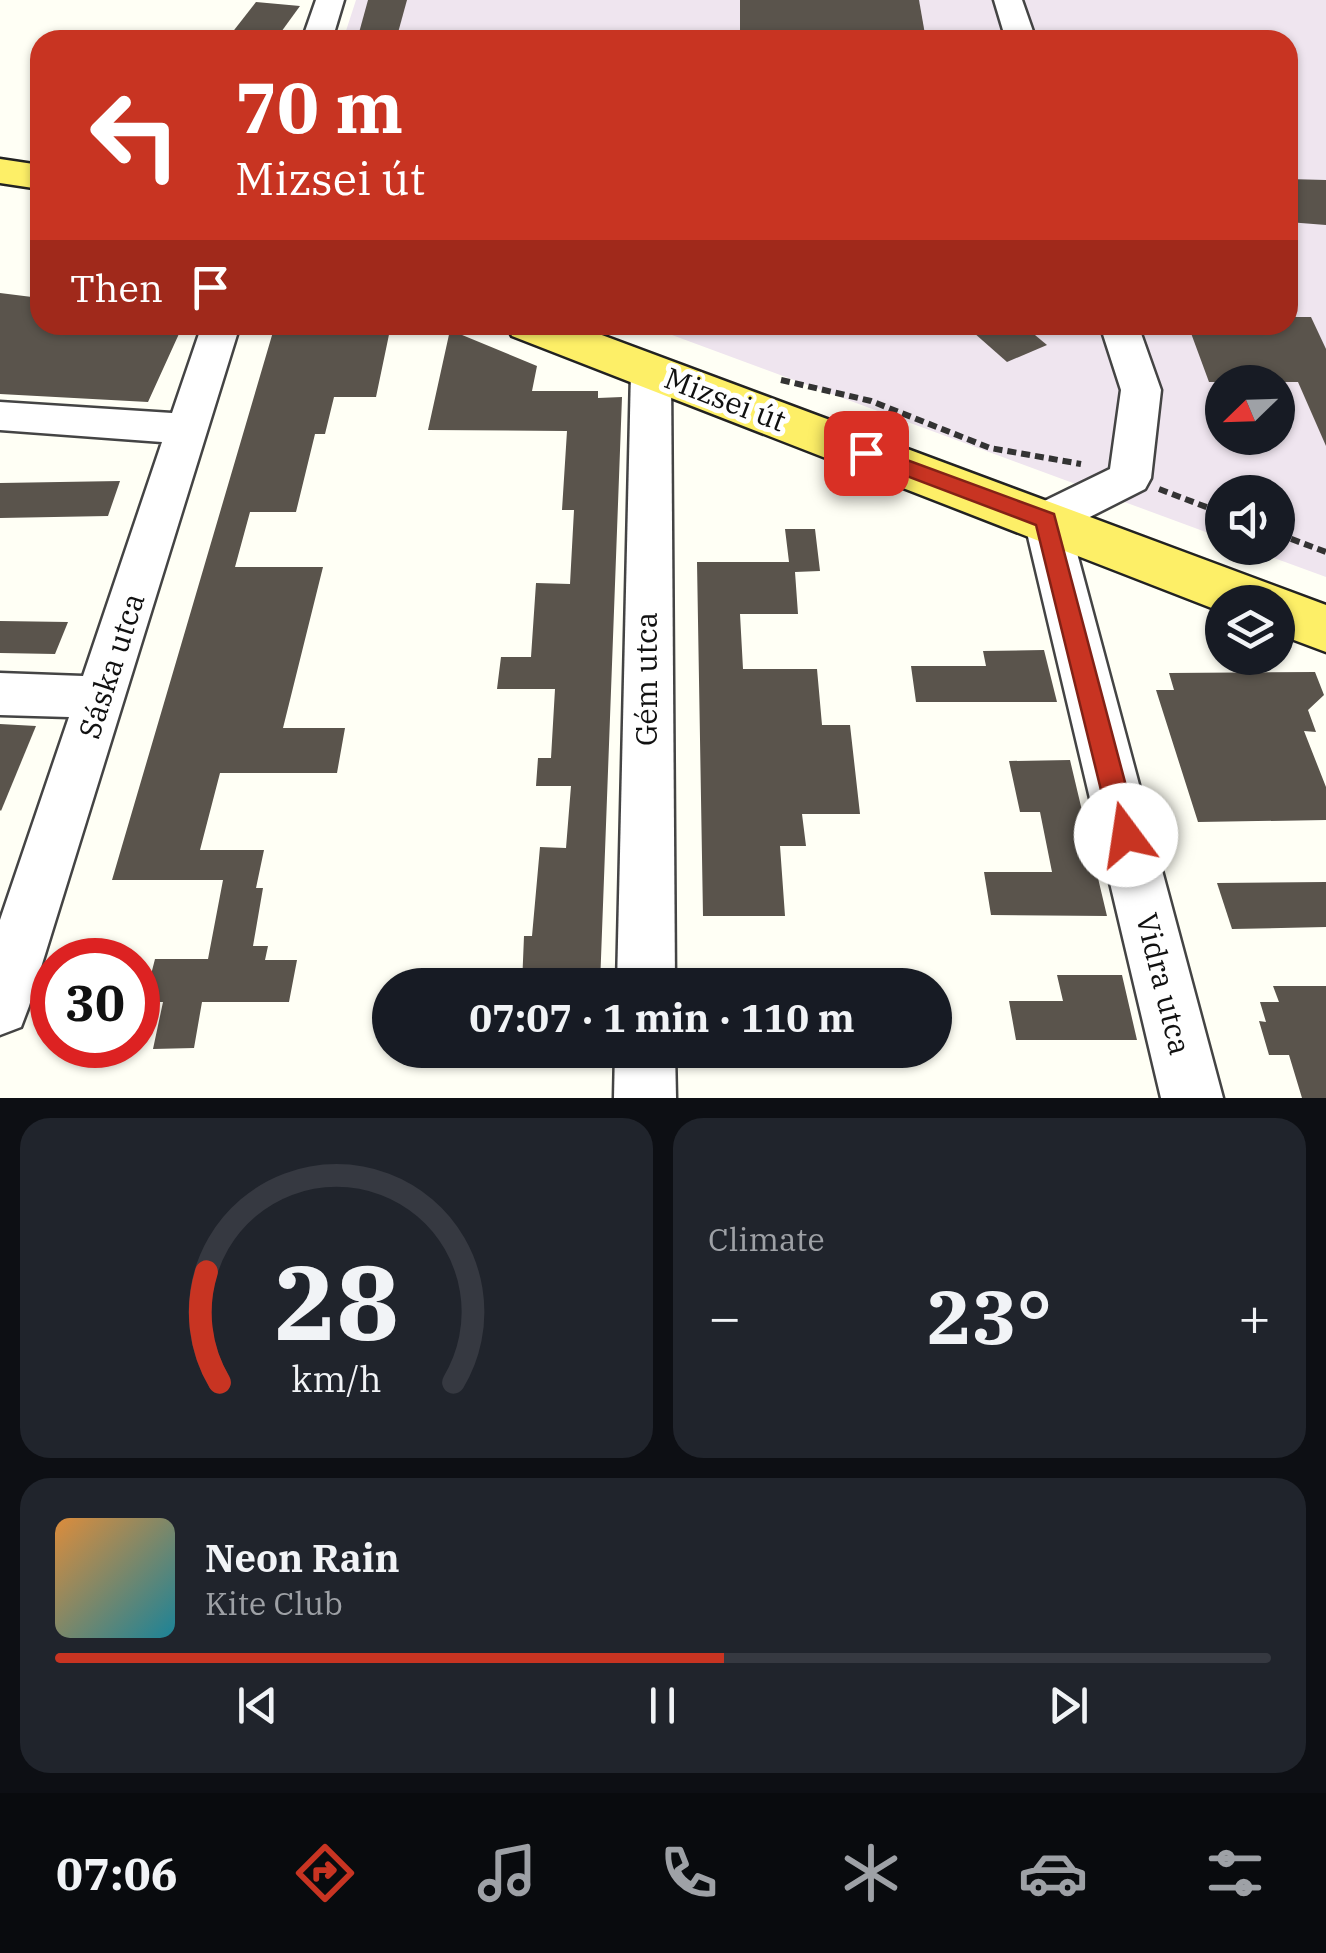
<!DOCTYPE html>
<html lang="en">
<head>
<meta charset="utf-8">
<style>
  :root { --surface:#171b24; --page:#20242c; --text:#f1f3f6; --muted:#9ea1a6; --line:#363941; --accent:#c83422 }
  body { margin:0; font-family:"IBM Plex Serif",serif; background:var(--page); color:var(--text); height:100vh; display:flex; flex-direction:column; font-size:38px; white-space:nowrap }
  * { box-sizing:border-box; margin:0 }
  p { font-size:32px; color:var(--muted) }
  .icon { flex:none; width:55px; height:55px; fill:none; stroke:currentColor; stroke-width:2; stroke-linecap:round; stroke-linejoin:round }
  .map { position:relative; height:1098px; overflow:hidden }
  .drawer { display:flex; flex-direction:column; gap:20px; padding:20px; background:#0d0f14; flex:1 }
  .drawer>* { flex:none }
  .hud { position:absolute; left:30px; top:30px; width:1268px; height:305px; border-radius:30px; box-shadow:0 2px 8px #0004; background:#c83422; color:#fff; overflow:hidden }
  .needle { width:65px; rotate:247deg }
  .tools { position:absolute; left:1205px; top:365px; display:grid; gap:20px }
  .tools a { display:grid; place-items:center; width:90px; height:90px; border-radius:50%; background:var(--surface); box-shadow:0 2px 8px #0004; font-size:50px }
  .speed { position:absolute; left:30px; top:938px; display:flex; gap:20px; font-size:50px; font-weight:700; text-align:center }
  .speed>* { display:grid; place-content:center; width:130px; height:130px; border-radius:50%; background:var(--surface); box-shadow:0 2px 8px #0004; line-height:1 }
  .speed .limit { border:15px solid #d22; background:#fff; color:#111 }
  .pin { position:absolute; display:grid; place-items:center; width:85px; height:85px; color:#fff; margin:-42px; border-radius:20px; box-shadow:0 5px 15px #0006 }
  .me { position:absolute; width:110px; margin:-55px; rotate:346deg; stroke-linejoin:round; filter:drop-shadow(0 0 8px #0008) }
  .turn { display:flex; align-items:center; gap:35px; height:210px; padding:0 40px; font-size:45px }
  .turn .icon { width:130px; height:130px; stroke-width:2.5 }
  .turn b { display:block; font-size:70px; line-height:85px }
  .then { display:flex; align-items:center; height:95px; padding:0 40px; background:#0003; gap:20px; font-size:38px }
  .big { font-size:75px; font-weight:700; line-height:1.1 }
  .drawer .card { flex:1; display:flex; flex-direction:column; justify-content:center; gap:15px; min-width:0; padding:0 35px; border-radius:30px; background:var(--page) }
  .drawer .dial { align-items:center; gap:0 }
  .dial svg { height:260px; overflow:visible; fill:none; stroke:var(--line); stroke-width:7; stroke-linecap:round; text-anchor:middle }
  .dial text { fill:var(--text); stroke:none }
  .song { display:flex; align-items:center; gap:30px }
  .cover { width:120px; height:120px; border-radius:15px; background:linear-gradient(135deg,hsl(30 70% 55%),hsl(190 70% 35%)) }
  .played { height:10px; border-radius:5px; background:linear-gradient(90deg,var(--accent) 55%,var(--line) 55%) }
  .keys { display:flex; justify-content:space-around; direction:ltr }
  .heat { display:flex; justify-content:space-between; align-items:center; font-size:55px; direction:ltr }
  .drawer .tiles { flex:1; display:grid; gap:20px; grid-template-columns:1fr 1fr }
  .card:last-child { grid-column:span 2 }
  .trip { position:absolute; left:372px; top:968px; width:580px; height:100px; border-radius:50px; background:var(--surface); box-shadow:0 2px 8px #0004; font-weight:700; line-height:100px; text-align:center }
  .menu { display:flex; height:160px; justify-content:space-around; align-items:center; background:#090b0e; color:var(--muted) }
  .menu .icon { width:70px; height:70px }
  .menu .on { color:var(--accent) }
  .menu b { font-size:45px; color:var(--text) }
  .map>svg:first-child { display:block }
</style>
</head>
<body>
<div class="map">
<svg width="1326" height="1098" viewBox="0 0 1326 1098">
  <rect width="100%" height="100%" fill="#fffff5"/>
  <path fill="#efe5ef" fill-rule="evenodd" d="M356,0h970v577l-79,-29h31v-56h-56v46l-577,-213h643v-285h-945zM1222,382h56v56h-56z"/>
  <g fill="#5a544c">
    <polygon points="368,0 407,0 396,40 357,40"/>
    <polygon points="740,0 919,0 926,40 740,40"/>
    <polygon points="256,2 300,6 276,39 231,34"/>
    <polygon points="1288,179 1326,180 1326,225 1288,222"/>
    <polygon points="0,293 40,298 40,325 183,325 148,402 0,394"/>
    <polygon points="1288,317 1311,317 1326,349 1326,446 1298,382 1209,382 1188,325 1288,325"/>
    <polygon points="275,325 391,325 376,397 334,397 325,434 315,434 296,512 250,512 235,567 323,567 283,728 345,728 337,773 220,773 200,850 264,850 256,888 263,888 253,946 268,946 265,960 297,960 289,1002 202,1002 194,1048 153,1049 163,1002 144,1002 155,959 208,959 223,880 112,880"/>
    <polygon points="965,325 1023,325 1047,345 1007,362"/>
    <polygon points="450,330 537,366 532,391 598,391 598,398 622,397 600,985 522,985 524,936 532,936 540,847 566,848 571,786 536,786 538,758 551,758 555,689 497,689 501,657 531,657 536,583 570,584 574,510 562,510 567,431 428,430"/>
    <polygon points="120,481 108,516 0,518 0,483"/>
    <polygon points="785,529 815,529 820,571 795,572 798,614 740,614 743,669 817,669 822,725 850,725 860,814 802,814 806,846 780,846 785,916 703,916 697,562 789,562"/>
    <polygon points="0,621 68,622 55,654 0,653"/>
    <polygon points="1044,650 1057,702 916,702 911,666 986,666 983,651"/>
    <polygon points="1315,672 1324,695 1308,710 1316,732 1304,731 1326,787 1326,820 1198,822 1156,690 1174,690 1169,673"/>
    <polygon points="0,724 36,726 1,811 0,810"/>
    <polygon points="1070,760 1107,916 991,915 984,872 1052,872 1040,812 1020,812 1009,761"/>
    <polygon points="1326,882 1326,927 1232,929 1217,883"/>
    <polygon points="1057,975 1122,975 1137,1040 1016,1040 1009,1001 1063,1001"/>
    <polygon points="1273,986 1326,986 1326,1098 1302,1098 1289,1055 1269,1055 1259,1021 1266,1022 1260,1002 1279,1002"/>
  </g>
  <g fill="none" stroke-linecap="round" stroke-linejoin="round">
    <defs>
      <g id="minor">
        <polygon points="316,0 344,0 332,40 302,40"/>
        <polygon points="994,0 1022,0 1036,40 1006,40"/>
        <polygon points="202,325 240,325 29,1006 21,1027 0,1035 0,920 69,717 0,715 0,673 83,676 162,442 0,430 0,402 172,413"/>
        <polygon points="1100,325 1138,325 1161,390 1151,478 1145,489 1070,527 1223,1098 1161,1098 1024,520 1030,508 1110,469 1121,390"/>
        <polygon points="651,359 665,362 671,372 675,985 617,985 631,372 637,362"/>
        <polygon points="615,1050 675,1050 676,1098 614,1098"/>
      </g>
      <g id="major">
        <polygon points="0,159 40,165 40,189 0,183"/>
        <polygon points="506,325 575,325 1326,605 1326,652 1278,634 1278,602 1222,602 1222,612 512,336"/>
      </g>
    </defs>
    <use href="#minor" stroke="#444" stroke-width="5"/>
    <use href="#major" stroke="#222" stroke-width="5"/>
    <g stroke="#333" stroke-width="6" stroke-dasharray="9 5" stroke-linecap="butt">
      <polyline points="781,380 871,401 990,448 1081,464"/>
      <polyline points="1159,489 1222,513"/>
      <polyline points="1278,534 1326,552"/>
    </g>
    <use href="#minor" fill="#fff" fill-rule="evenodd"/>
    <use href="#major" fill="#fdef67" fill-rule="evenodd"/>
  </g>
  <polygon fill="#c83422" stroke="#822216" stroke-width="2.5" points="866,445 1054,514 1139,835 1135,844 1126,847 1116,844 1112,835 1036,525 859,458 859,448"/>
  <g text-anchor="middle" stroke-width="10" stroke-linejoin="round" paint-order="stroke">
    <g font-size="30" fill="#111" stroke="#fff">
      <text transform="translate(725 400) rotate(21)" y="10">Mizsei út</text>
      <text transform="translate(112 666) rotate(-72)" y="10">Sáska utca</text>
      <text transform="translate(647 679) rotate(-90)" y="10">Gém utca</text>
      <text transform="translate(1163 984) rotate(76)" y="10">Vidra utca</text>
    </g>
  </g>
</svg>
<div class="tools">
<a><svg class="needle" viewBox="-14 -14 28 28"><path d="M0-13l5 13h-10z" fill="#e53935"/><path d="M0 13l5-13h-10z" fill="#9ea1a6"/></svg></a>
<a><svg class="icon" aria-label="sound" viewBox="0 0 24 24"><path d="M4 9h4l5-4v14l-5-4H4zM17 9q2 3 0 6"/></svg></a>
<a><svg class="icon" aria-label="layers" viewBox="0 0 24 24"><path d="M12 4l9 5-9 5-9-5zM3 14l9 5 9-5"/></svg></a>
</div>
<div class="speed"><div class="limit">30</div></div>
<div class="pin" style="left:866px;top:453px;background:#d93025"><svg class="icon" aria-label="arrive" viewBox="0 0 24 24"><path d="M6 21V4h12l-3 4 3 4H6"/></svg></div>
<svg class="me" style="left:1126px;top:835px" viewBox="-20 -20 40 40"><circle r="19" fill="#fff"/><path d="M0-13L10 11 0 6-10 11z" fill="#c83422"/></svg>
<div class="trip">07:07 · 1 min · 110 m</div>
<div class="hud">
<div class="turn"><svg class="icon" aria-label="left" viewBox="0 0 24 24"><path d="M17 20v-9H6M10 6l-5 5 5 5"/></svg><div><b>70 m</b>Mizsei út</div></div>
<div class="then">Then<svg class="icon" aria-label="arrive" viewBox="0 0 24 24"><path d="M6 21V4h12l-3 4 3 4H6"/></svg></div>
</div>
</div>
<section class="drawer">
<div class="tiles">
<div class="card dial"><svg viewBox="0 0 100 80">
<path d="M14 69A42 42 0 1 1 86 69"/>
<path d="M14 69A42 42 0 0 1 10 35" stroke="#c83422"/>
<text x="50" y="56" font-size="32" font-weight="700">28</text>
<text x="50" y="72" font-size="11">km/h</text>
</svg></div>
<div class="card"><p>Climate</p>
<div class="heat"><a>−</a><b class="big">23°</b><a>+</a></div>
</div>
<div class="card">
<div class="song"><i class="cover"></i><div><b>Neon Rain</b><p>Kite Club</p></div></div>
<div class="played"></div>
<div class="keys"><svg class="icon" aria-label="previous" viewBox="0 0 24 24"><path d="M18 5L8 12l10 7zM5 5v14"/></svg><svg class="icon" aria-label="pause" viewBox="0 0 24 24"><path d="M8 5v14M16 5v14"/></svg><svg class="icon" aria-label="next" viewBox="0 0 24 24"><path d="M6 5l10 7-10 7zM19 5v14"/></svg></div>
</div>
</div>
</section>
<nav class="menu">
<b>07:06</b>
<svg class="icon on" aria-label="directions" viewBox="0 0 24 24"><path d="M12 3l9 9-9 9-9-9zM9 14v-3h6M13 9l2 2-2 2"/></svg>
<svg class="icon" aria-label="music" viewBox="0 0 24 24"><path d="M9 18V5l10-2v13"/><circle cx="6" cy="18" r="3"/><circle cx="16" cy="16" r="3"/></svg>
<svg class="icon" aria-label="phone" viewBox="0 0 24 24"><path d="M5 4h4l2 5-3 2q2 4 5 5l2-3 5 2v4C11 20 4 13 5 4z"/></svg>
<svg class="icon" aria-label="climate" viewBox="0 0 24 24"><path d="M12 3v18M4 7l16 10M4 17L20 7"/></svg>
<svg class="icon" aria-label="car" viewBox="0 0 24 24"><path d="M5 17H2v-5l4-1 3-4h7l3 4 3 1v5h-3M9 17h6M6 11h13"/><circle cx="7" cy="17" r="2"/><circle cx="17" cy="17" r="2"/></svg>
<svg class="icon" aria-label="filters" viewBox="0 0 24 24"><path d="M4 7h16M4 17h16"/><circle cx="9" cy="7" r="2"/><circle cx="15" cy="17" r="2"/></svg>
</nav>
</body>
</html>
